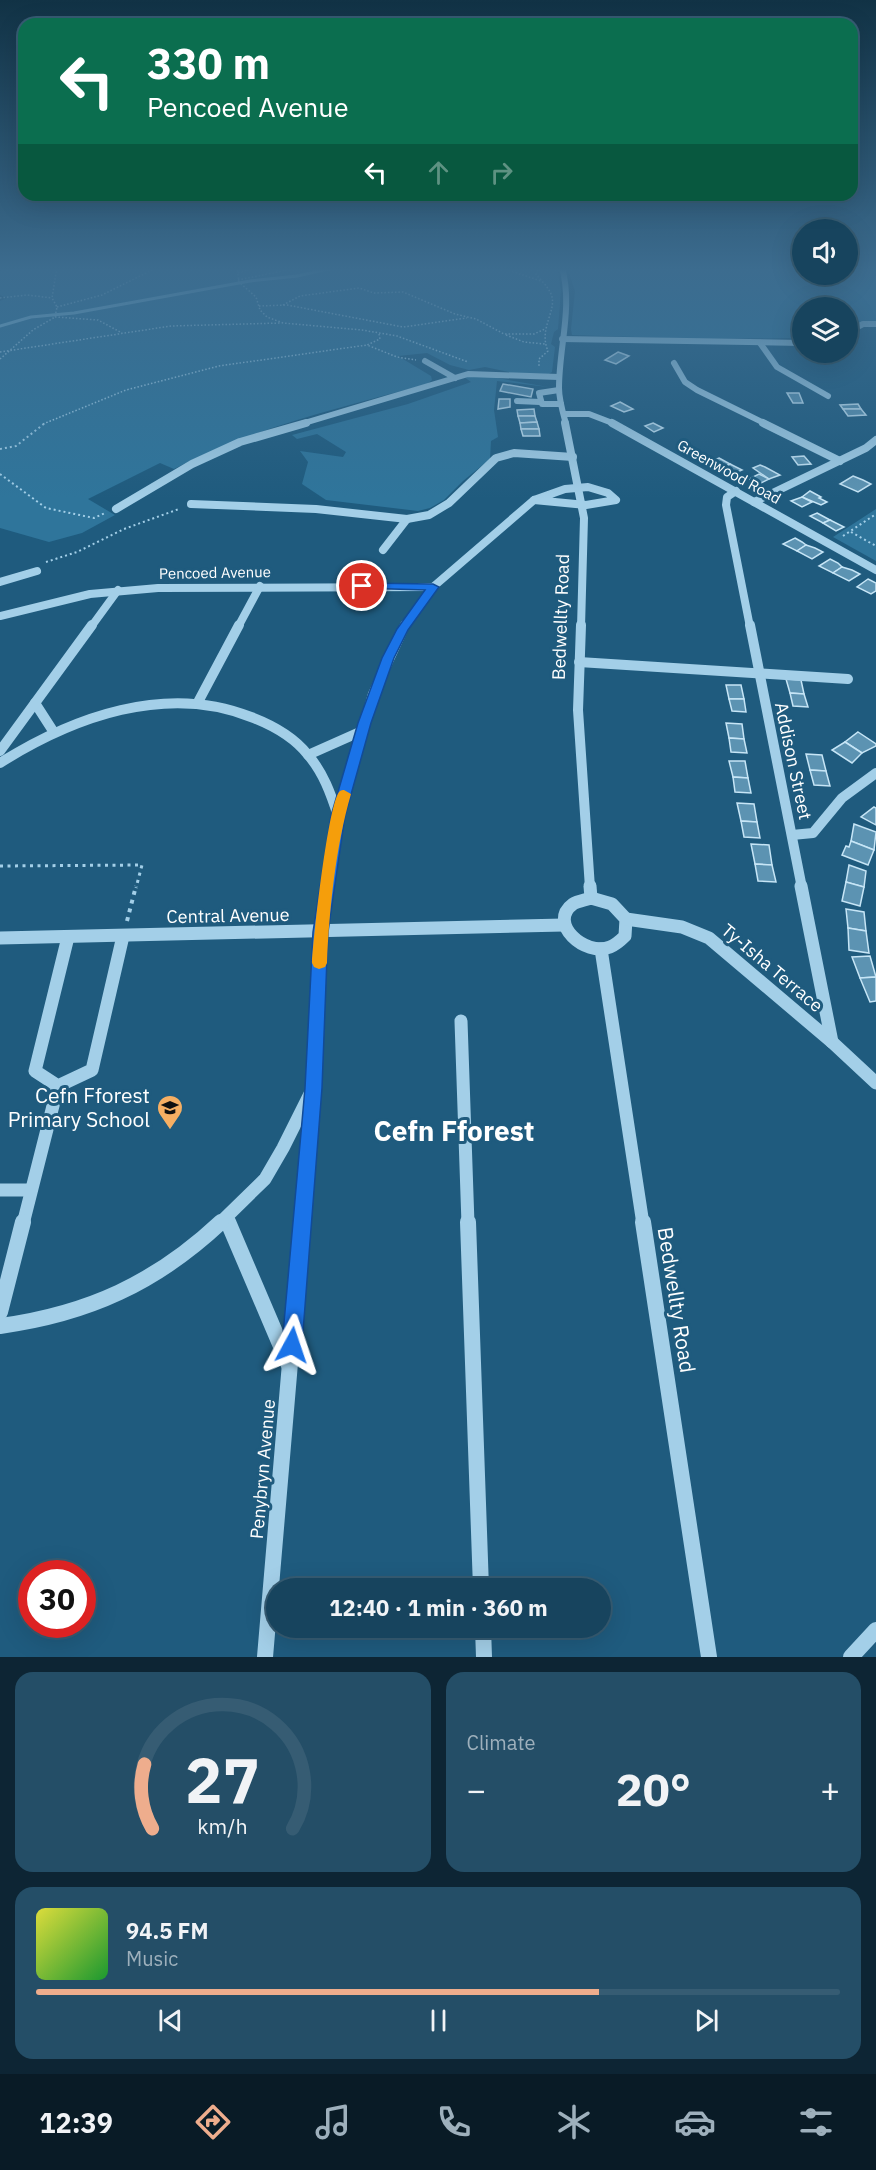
<!DOCTYPE html>
<html lang="en">
<head>
<meta charset="utf-8">
<style>
  :root { --surface:#17445e; --page:#244e67; --text:#f1f3f6; --muted:#9eb0bc; --line:#365c73; --accent:#eead8d }
  body { margin:0; font-family:"IBM Plex Sans",sans-serif; background:var(--page); color:var(--text); height:100vh; display:flex; flex-direction:column; font-size:22px; white-space:nowrap }
  * { box-sizing:border-box; margin:0 }
  p { font-size:20px; color:var(--muted) }
  .icon { flex:none; width:33px; height:33px; fill:none; stroke:currentColor; stroke-width:2; stroke-linecap:round; stroke-linejoin:round }
  .map { position:relative; height:1657px; overflow:hidden }
  .drawer { display:flex; flex-direction:column; gap:15px; padding:15px; background:#0d2534; flex:1 }
  .drawer>* { flex:none }
  .hud { position:absolute; left:18px; top:18px; width:840px; height:183px; border-radius:18px; box-shadow:0 6px 24px #0002,0 0 0 2px var(--line); background:#0b6e4f; color:#fff; overflow:hidden }
  .buttons { position:absolute; left:792px; top:219px; display:grid; gap:12px }
  .buttons a { display:grid; place-items:center; width:66px; height:66px; border-radius:50%; background:var(--surface); box-shadow:0 6px 24px #0002,0 0 0 2px var(--line); font-size:30px }
  .speed { position:absolute; left:18px; top:1560px; display:flex; gap:12px; font-size:30px; font-weight:700; text-align:center }
  .speed>* { display:grid; place-content:center; width:78px; height:78px; border-radius:50%; background:var(--surface); box-shadow:0 6px 24px #0002,0 0 0 2px var(--line); line-height:1 }
  .speed .limit { border:9px solid #d22; background:#fff; color:#111 }
  .pin { position:absolute; display:grid; place-items:center; width:51px; height:51px; color:#fff; margin:-26px; border:3px solid #fff; border-radius:50%; box-shadow:0 2px 6px #0007 }
  .me { position:absolute; width:66px; margin:-33px; rotate:5deg; stroke-linejoin:round; filter:drop-shadow(0 0 4px #0008) }
  .turn { display:flex; align-items:center; gap:21px; height:126px; padding:0 30px; font-size:27px }
  .turn .icon { width:78px; height:78px; stroke-width:2.5 }
  .turn b { display:block; font-size:42px; line-height:51px }
  .lanes { display:flex; align-items:center; height:57px; padding:0 30px; background:#0003; justify-content:center; gap:30px; direction:ltr }
  .lanes .off { opacity:.35 }
  .big { font-size:45px; font-weight:700; line-height:1.1 }
  .drawer .widget { flex:1; display:flex; flex-direction:column; justify-content:center; gap:9px; min-width:0; padding:0 21px; border-radius:18px; background:var(--page) }
  .drawer .dial { align-items:center; gap:0 }
  .dial svg { height:156px; overflow:visible; fill:none; stroke:var(--line); stroke-width:7; stroke-linecap:round; text-anchor:middle }
  .dial text { fill:var(--text); stroke:none }
  .song { display:flex; align-items:center; gap:18px }
  .cover { width:72px; height:72px; border-radius:9px; background:linear-gradient(135deg,hsl(60 70% 55%),hsl(130 70% 35%)) }
  .played { height:6px; border-radius:3px; background:linear-gradient(90deg,var(--accent) 70%,var(--line) 70%) }
  .keys { display:flex; justify-content:space-around; direction:ltr }
  .heat { display:flex; justify-content:space-between; align-items:center; font-size:33px; direction:ltr }
  .drawer .tiles { flex:1; display:grid; gap:15px; grid-template-columns:1fr 1fr }
  .widget:last-child { grid-column:span 2 }
  .trip { position:absolute; left:266px; top:1578px; width:345px; height:60px; border-radius:30px; background:var(--surface); box-shadow:0 6px 24px #0002,0 0 0 2px var(--line); font-weight:700; line-height:60px; text-align:center }
  .menu { display:flex; height:96px; justify-content:space-around; align-items:center; background:#091b26; color:var(--muted) }
  .menu .icon { width:42px; height:42px }
  .menu .selected { color:var(--accent) }
  .menu b { font-size:27px; color:var(--text) }
  .map>svg:first-child { display:block }
</style>
</head>
<body>
<div class="map">
<svg width="876" height="1657" viewBox="0 0 876 1657">
  <rect width="100%" height="100%" fill="#1f5b7e"/>
  <g fill="#2f759b">
    <path d="M9,267h548l4,23 -3,39 -4,3 -3,12 4,3 -3,25 -3,2 -36,-1 -28,-6 -16,3 -19,-5 -23,-12 -29,3 33,20 1,4 -5,4c-87,24 -173,43 -253,85l-14,-6 -72,36 27,16 -33,18 -33,9 -49,-14v-227l7,-3 -7,-3v-23z"/>
    <polygon points="567,267 802,267 802,274 848,274 848,267 876,267 876,321 861,322 848,327 848,308 802,308 802,338 698,339 572,335 571,329 575,291"/>
    <polygon points="480,375 548,387 497,381 494,410 498,437 491,441 490,459 463,481 444,500 430,508 418,511 326,500 302,484 308,462 300,451 343,457 346,452 317,434 297,439 292,435 408,404 471,382 464,377"/>
    <polygon points="876,509 876,561 833,537"/>
  </g>
  <g fill="none" stroke-linecap="round" stroke-linejoin="round">
    <polyline stroke="#96cde9" stroke-width="3" points="0,326 31,317 74,313 250,281 297,276 337,267"/>
  </g>
  <g fill="#5c93b2" stroke="#c6e5f6" stroke-width="1.5">
    <polygon points="618,352 629,356 616,364 605,360"/>
    <polygon points="503,384 533,389 531,397 500,391"/>
    <polygon points="787,393 799,393 803,403 793,403"/>
    <polygon points="499,399 510,399 510,407 498,409"/>
    <polygon points="620,402 633,409 624,412 611,406"/>
    <polygon points="858,404 861,409 843,409 840,405"/>
    <polygon points="534,409 535,416 518,416 517,410"/>
    <polygon points="843,409 861,409 866,415 848,416"/>
    <polygon points="518,416 535,416 537,422 520,423"/>
    <polygon points="537,422 539,429 521,429 520,423"/>
    <polygon points="653,423 663,428 654,432 645,426"/>
    <polygon points="521,429 539,429 540,436 523,436"/>
    <polygon points="804,456 811,464 798,465 792,457"/>
    <polygon points="719,458 730,464 722,468 710,462"/>
    <polygon points="730,464 742,470 733,474 722,468"/>
    <polygon points="760,465 765,467 780,475 769,479 753,468"/>
    <polygon points="759,474 769,479 759,484 749,479"/>
    <polygon points="853,476 863,480 871,484 858,492 840,484"/>
    <polygon points="810,491 821,497 819,498 827,502 821,505 802,497"/>
    <polygon points="802,497 812,502 802,507 791,501"/>
    <polygon points="817,513 830,520 823,523 810,516"/>
    <polygon points="830,520 844,527 836,531 823,523"/>
    <polygon points="795,538 802,542 806,545 797,551 783,544"/>
    <polygon points="806,545 815,548 823,552 812,559 797,551"/>
    <polygon points="830,559 838,563 842,567 833,573 819,566"/>
    <polygon points="842,567 852,570 860,574 849,581 833,573"/>
    <polygon points="868,579 876,583 876,591 871,594 857,587"/>
    <polygon points="786,679 801,680 804,694 790,693"/>
    <polygon points="726,685 741,685 744,699 729,699"/>
    <polygon points="790,693 804,694 808,707 793,706"/>
    <polygon points="729,699 744,699 746,712 732,711"/>
    <polygon points="726,723 742,724 744,739 729,738"/>
    <polygon points="858,732 876,744 876,746 862,753 845,742"/>
    <polygon points="729,738 744,739 747,753 731,752"/>
    <polygon points="845,742 862,753 852,763 832,750"/>
    <polygon points="806,754 822,755 826,771 810,770"/>
    <polygon points="729,761 745,761 748,778 733,777"/>
    <polygon points="810,770 826,771 830,786 814,785"/>
    <polygon points="733,777 748,778 751,793 735,792"/>
    <polygon points="737,803 754,804 757,822 741,821"/>
    <polygon points="874,807 876,808 876,825 861,817"/>
    <polygon points="741,821 757,822 760,838 744,837"/>
    <polygon points="854,824 876,832 874,850 851,841"/>
    <polygon points="851,841 874,850 868,865 842,855 846,846 849,847"/>
    <polygon points="751,844 769,845 772,865 755,864"/>
    <polygon points="755,864 772,865 776,882 758,881"/>
    <polygon points="849,865 866,871 864,887 846,882"/>
    <polygon points="846,882 864,887 860,906 842,901"/>
    <polygon points="846,909 864,912 866,931 848,928"/>
    <polygon points="848,928 866,931 869,953 849,950"/>
    <polygon points="870,956 876,977 860,978 852,957"/>
    <polygon points="876,977 876,1001 870,1002 860,978"/>
  </g>
  <g fill="none" stroke-linecap="round" stroke-linejoin="round">
    <g stroke="#a3cfe8" stroke-width="1.5" stroke-dasharray="1.5 2" stroke-linecap="butt">
      <polyline points="237,267 239,282 256,297 260,310 267,317 283,323 362,330 397,336 468,362"/>
      <polyline points="507,267 511,271 541,281"/>
      <path d="M539,267l-3,7c5,6 12,13 15,20 7,16 -13,34 -3,57l-9,8v7"/>
      <polyline points="238,273 258,267"/>
      <polyline points="238,280 302,267"/>
      <polyline points="0,298 27,295 52,298"/>
      <polyline points="283,305 300,296 359,288 374,293 403,292 455,314 476,319 504,334 534,334 545,329"/>
      <polyline points="259,306 287,305 403,327 467,318"/>
      <polyline points="57,307 102,295 158,267"/>
      <polyline points="55,317 98,320 122,333"/>
      <polyline points="379,334 380,339 367,345 397,357 416,360"/>
      <polyline points="506,335 524,342 545,344"/>
      <polyline points="0,352 171,326 281,323"/>
      <polyline points="0,359 33,330 55,317 57,307 52,298 57,267"/>
      <polyline points="43,424 126,390 219,366 367,345"/>
    </g>
    <g stroke="#a3cfe8" stroke-width="2" stroke-dasharray="2 3" stroke-linecap="butt">
      <polyline points="0,449 16,446 45,423"/>
      <polyline points="0,474 46,508 94,518 105,513"/>
      <polyline points="851,532 876,546"/>
      <polyline points="843,536 876,514"/>
      <polyline points="46,562 77,552 124,529 179,509"/>
    </g>
    <polyline stroke="#a3cfe8" stroke-width="3" stroke-dasharray="3 4.5" stroke-linecap="butt" points="0,866 142,865 136,888"/>
    <polyline stroke="#a3cfe8" stroke-width="4" stroke-dasharray="4 5" stroke-linecap="butt" points="127,921 136,886"/>
    <g stroke="#a3cfe8" stroke-width="6">
      <path d="M562,267c11,40 -3,80 -3,121 0,12 4,25 7,36"/>
      <polyline points="848,332 863,324 876,324"/>
      <polyline points="562,339 802,343"/>
      <polyline points="760,343 777,367 828,396"/>
      <polyline points="425,361 455,378"/>
      <polyline points="674,363 685,382 697,390 766,424"/>
      <polyline points="559,390 539,393 542,404 561,404"/>
      <polyline points="517,401 540,402"/>
      <polyline points="564,414 589,414 615,424"/>
      <polyline points="301,424 468,374 559,377"/>
    </g>
    <g stroke="#a3cfe8" stroke-width="8">
      <polyline points="565,423 584,518 581,627"/>
      <polyline points="612,423 876,570"/>
      <polyline points="763,423 840,461"/>
      <polygon points="588,487 608,493 616,500 586,505 534,500 565,489"/>
      <polyline points="736,491 727,497 726,505 750,627"/>
      <polyline points="754,502 866,448 876,440"/>
      <polyline points="191,504 316,509 407,519"/>
      <polyline points="116,509 192,464 240,442 306,423"/>
      <polyline points="383,550 407,519 429,515 449,503 496,458 514,453 573,457"/>
      <polyline points="0,582 37,571"/>
      <polyline points="0,616 90,594 158,588 433,587"/>
      <polyline points="91,627 118,590"/>
      <polyline points="238,627 260,586"/>
      <polyline points="404,627 433,587 534,500"/>
    </g>
    <g stroke="#a3cfe8" stroke-width="10">
      <polyline points="581,625 578,710 590,888"/>
      <polyline points="750,625 802,888"/>
      <polyline points="579,662 848,679"/>
      <polyline points="35,703 53,731"/>
      <polyline points="197,704 239,625"/>
      <polyline points="0,751 92,625"/>
      <polyline points="308,755 362,731"/>
      <path d="M0,763c73,-46 166,-80 251,-46 21,8 43,20 57,38 15,17 23,39 30,61"/>
      <polyline points="792,835 813,833 842,798 876,773"/>
      <polyline points="328,888 338,816 373,694 405,625"/>
    </g>
    <g stroke="#a3cfe8" stroke-width="13">
      <polyline points="590,886 591,898"/>
      <polyline points="801,886 832,1042"/>
      <path d="M591,898l21,6 14,15 -1,17c-4,4 -10,9 -15,11 -25,10 -63,-24 -37,-43 5,-3 13,-4 18,-6z"/>
      <polyline points="626,919 682,927 709,938 832,1042 876,1083"/>
      <polyline points="68,937 35,1071 58,1086 92,1070 123,936"/>
      <polyline points="0,938 564,925"/>
      <polyline points="601,949 643,1224"/>
      <polyline points="461,1021 468,1224"/>
      <polyline points="0,1190 31,1190"/>
      <polyline points="226,1218 229,1224"/>
      <polyline points="23,1224 58,1086"/>
      <polyline points="219,1224 265,1179 283,1148 310,1094"/>
      <polyline points="302,1224 313,1088 321,932 328,886"/>
    </g>
    <g stroke="#a3cfe8" stroke-width="16">
      <polyline points="228,1222 289,1365"/>
      <polyline points="468,1222 481,1588"/>
      <polyline points="643,1222 709,1657"/>
      <polyline points="0,1312 23,1222"/>
      <path d="M0,1326c88,-12 156,-43 221,-104"/>
      <polyline points="483,1628 484,1657"/>
      <polyline points="265,1657 302,1222"/>
      <polyline points="851,1657 876,1630"/>
    </g>
    <polygon fill="#e5f3fd" fill-rule="evenodd" points="0,267 5,267 0,269"/>
  </g>
  <linearGradient id="sky" x2="0" y2="1"><stop stop-color="#113245"/><stop offset="0.54" stop-color="#3c6c8f"/><stop offset="1" stop-color="#3c6c8f" stop-opacity="0"/></linearGradient>
  <rect width="876" height="499" fill="url(#sky)"/>
  <polygon fill="#1a73e8" stroke="#114b97" stroke-width="1.5" points="362,583 433,584 439,587 408,630 394,658 371,723 345,816 328,932 322,1088 302,1345 299,1352 292,1355 285,1352 282,1345 305,1088 313,932 331,816 358,723 382,658 397,629 425,590 358,588 356,586"/>
  <path fill="#f59e0b" d="M344,790l7,4c-15,51 -22,116 -24,169l-2,4 -6,2 -5,-2 -2,-4c1,-22 16,-162 28,-172 1,-1 3,-1 4,-1z"/>
  <defs>
    <symbol id="school-pin" viewBox="-11 -11 22 30"><path d="M0 17L-7.5 6A9.5 9.5 0 1 1 7.5 6Z" fill="#f6af63" stroke="#1f5b7e"/><path d="M0-5L7-2L0 1L-7-2ZM-4 1L0 2.5L4 1V4Q0 6-4 4Z" fill="#111"/></symbol>
  </defs>
  <g fill-rule="evenodd">
    <use href="#school-pin" x="155" y="1093" width="30" height="40"/>
  </g>
  <g text-anchor="middle" stroke-width="6" stroke-linejoin="round" paint-order="stroke">
    <g font-size="15" fill="#fff" stroke="#1f5b7e">
      <text transform="translate(729 472) rotate(29)" y="5">Greenwood Road</text>
      <text transform="translate(215 573) rotate(-1)" y="5">Pencoed Avenue</text>
    </g>
    <g font-size="18" fill="#fff" stroke="#1f5b7e">
      <text transform="translate(561 617) rotate(-88)" y="6">Bedwellty Road</text>
      <text transform="translate(793 761) rotate(78)" y="6">Addison Street</text>
      <text transform="translate(228 916) rotate(-1)" y="6">Central Avenue</text>
      <text transform="translate(772 968) rotate(40)" y="6">Ty-Isha Terrace</text>
      <text transform="translate(263 1469) rotate(-85)" y="6">Penybryn Avenue</text>
    </g>
    <g font-size="21" fill="#fff" stroke="#1f5b7e" text-anchor="end">
      <text x="150" y="1103">Cefn Fforest<tspan x="150" dy="24">Primary School</tspan></text>
    </g>
    <g font-size="21" fill="#fff" stroke="#1f5b7e">
      <text transform="translate(676 1300) rotate(81)" y="7">Bedwellty Road</text>
    </g>
    <g font-size="28" font-weight="bold" fill="#fff" stroke="#1f5b7e">
      <text x="454" y="1141">Cefn Fforest</text>
    </g>
  </g>
</svg>
<div class="buttons">
<a><svg class="icon" aria-label="sound" viewBox="0 0 24 24"><path d="M4 9h4l5-4v14l-5-4H4zM17 9q2 3 0 6"/></svg></a>
<a><svg class="icon" aria-label="layers" viewBox="0 0 24 24"><path d="M12 4l9 5-9 5-9-5zM3 14l9 5 9-5"/></svg></a>
</div>
<div class="speed"><div class="limit">30</div></div>
<div class="pin" style="left:362px;top:586px;background:#d93025"><svg class="icon" aria-label="arrive" viewBox="0 0 24 24"><path d="M6 21V4h12l-3 4 3 4H6"/></svg></div>
<svg class="me" style="left:292px;top:1345px" viewBox="-20 -20 40 40"><path d="M0-17L14 15 0 8-14 15z" fill="#1a73e8" stroke="#fff" stroke-width="4"/></svg>
<div class="trip">12:40 · 1 min · 360 m</div>
<div class="hud">
<div class="turn"><svg class="icon" aria-label="left" viewBox="0 0 24 24"><path d="M17 20v-9H6M10 6l-5 5 5 5"/></svg><div><b>330 m</b>Pencoed Avenue</div></div>
<div class="lanes"><svg class="icon" aria-label="left" viewBox="0 0 24 24"><path d="M17 20v-9H6M10 6l-5 5 5 5"/></svg><svg class="icon off" aria-label="ahead" viewBox="0 0 24 24"><path d="M12 20V5M6 11l6-6 6 6"/></svg><svg class="icon off" aria-label="right" viewBox="0 0 24 24"><path d="M7 20v-9h11M14 6l5 5-5 5"/></svg></div>
</div>
</div>
<section class="drawer">
<div class="tiles">
<div class="widget dial"><svg viewBox="0 0 100 80">
<path d="M14 69A42 42 0 1 1 86 69"/>
<path d="M14 69A42 42 0 0 1 10 36" stroke="#eead8d"/>
<text x="50" y="56" font-size="32" font-weight="700">27</text>
<text x="50" y="72" font-size="11">km/h</text>
</svg></div>
<div class="widget"><p>Climate</p>
<div class="heat"><a>−</a><b class="big">20°</b><a>+</a></div>
</div>
<div class="widget">
<div class="song"><i class="cover"></i><div><b>94.5 FM</b><p>Music</p></div></div>
<div class="played"></div>
<div class="keys"><svg class="icon" aria-label="previous" viewBox="0 0 24 24"><path d="M18 5L8 12l10 7zM5 5v14"/></svg><svg class="icon" aria-label="pause" viewBox="0 0 24 24"><path d="M8 5v14M16 5v14"/></svg><svg class="icon" aria-label="next" viewBox="0 0 24 24"><path d="M6 5l10 7-10 7zM19 5v14"/></svg></div>
</div>
</div>
</section>
<nav class="menu">
<b>12:39</b>
<svg class="icon selected" aria-label="directions" viewBox="0 0 24 24"><path d="M12 3l9 9-9 9-9-9zM9 14v-3h6M13 9l2 2-2 2"/></svg>
<svg class="icon" aria-label="music" viewBox="0 0 24 24"><path d="M9 18V5l10-2v13"/><circle cx="6" cy="18" r="3"/><circle cx="16" cy="16" r="3"/></svg>
<svg class="icon" aria-label="phone" viewBox="0 0 24 24"><path d="M5 4h4l2 5-3 2q2 4 5 5l2-3 5 2v4C11 20 4 13 5 4z"/></svg>
<svg class="icon" aria-label="climate" viewBox="0 0 24 24"><path d="M12 3v18M4 7l16 10M4 17L20 7"/></svg>
<svg class="icon" aria-label="car" viewBox="0 0 24 24"><path d="M5 17H2v-5l4-1 3-4h7l3 4 3 1v5h-3M9 17h6M6 11h13"/><circle cx="7" cy="17" r="2"/><circle cx="17" cy="17" r="2"/></svg>
<svg class="icon" aria-label="filters" viewBox="0 0 24 24"><path d="M4 7h16M4 17h16"/><circle cx="9" cy="7" r="2"/><circle cx="15" cy="17" r="2"/></svg>
</nav>
</body>
</html>
